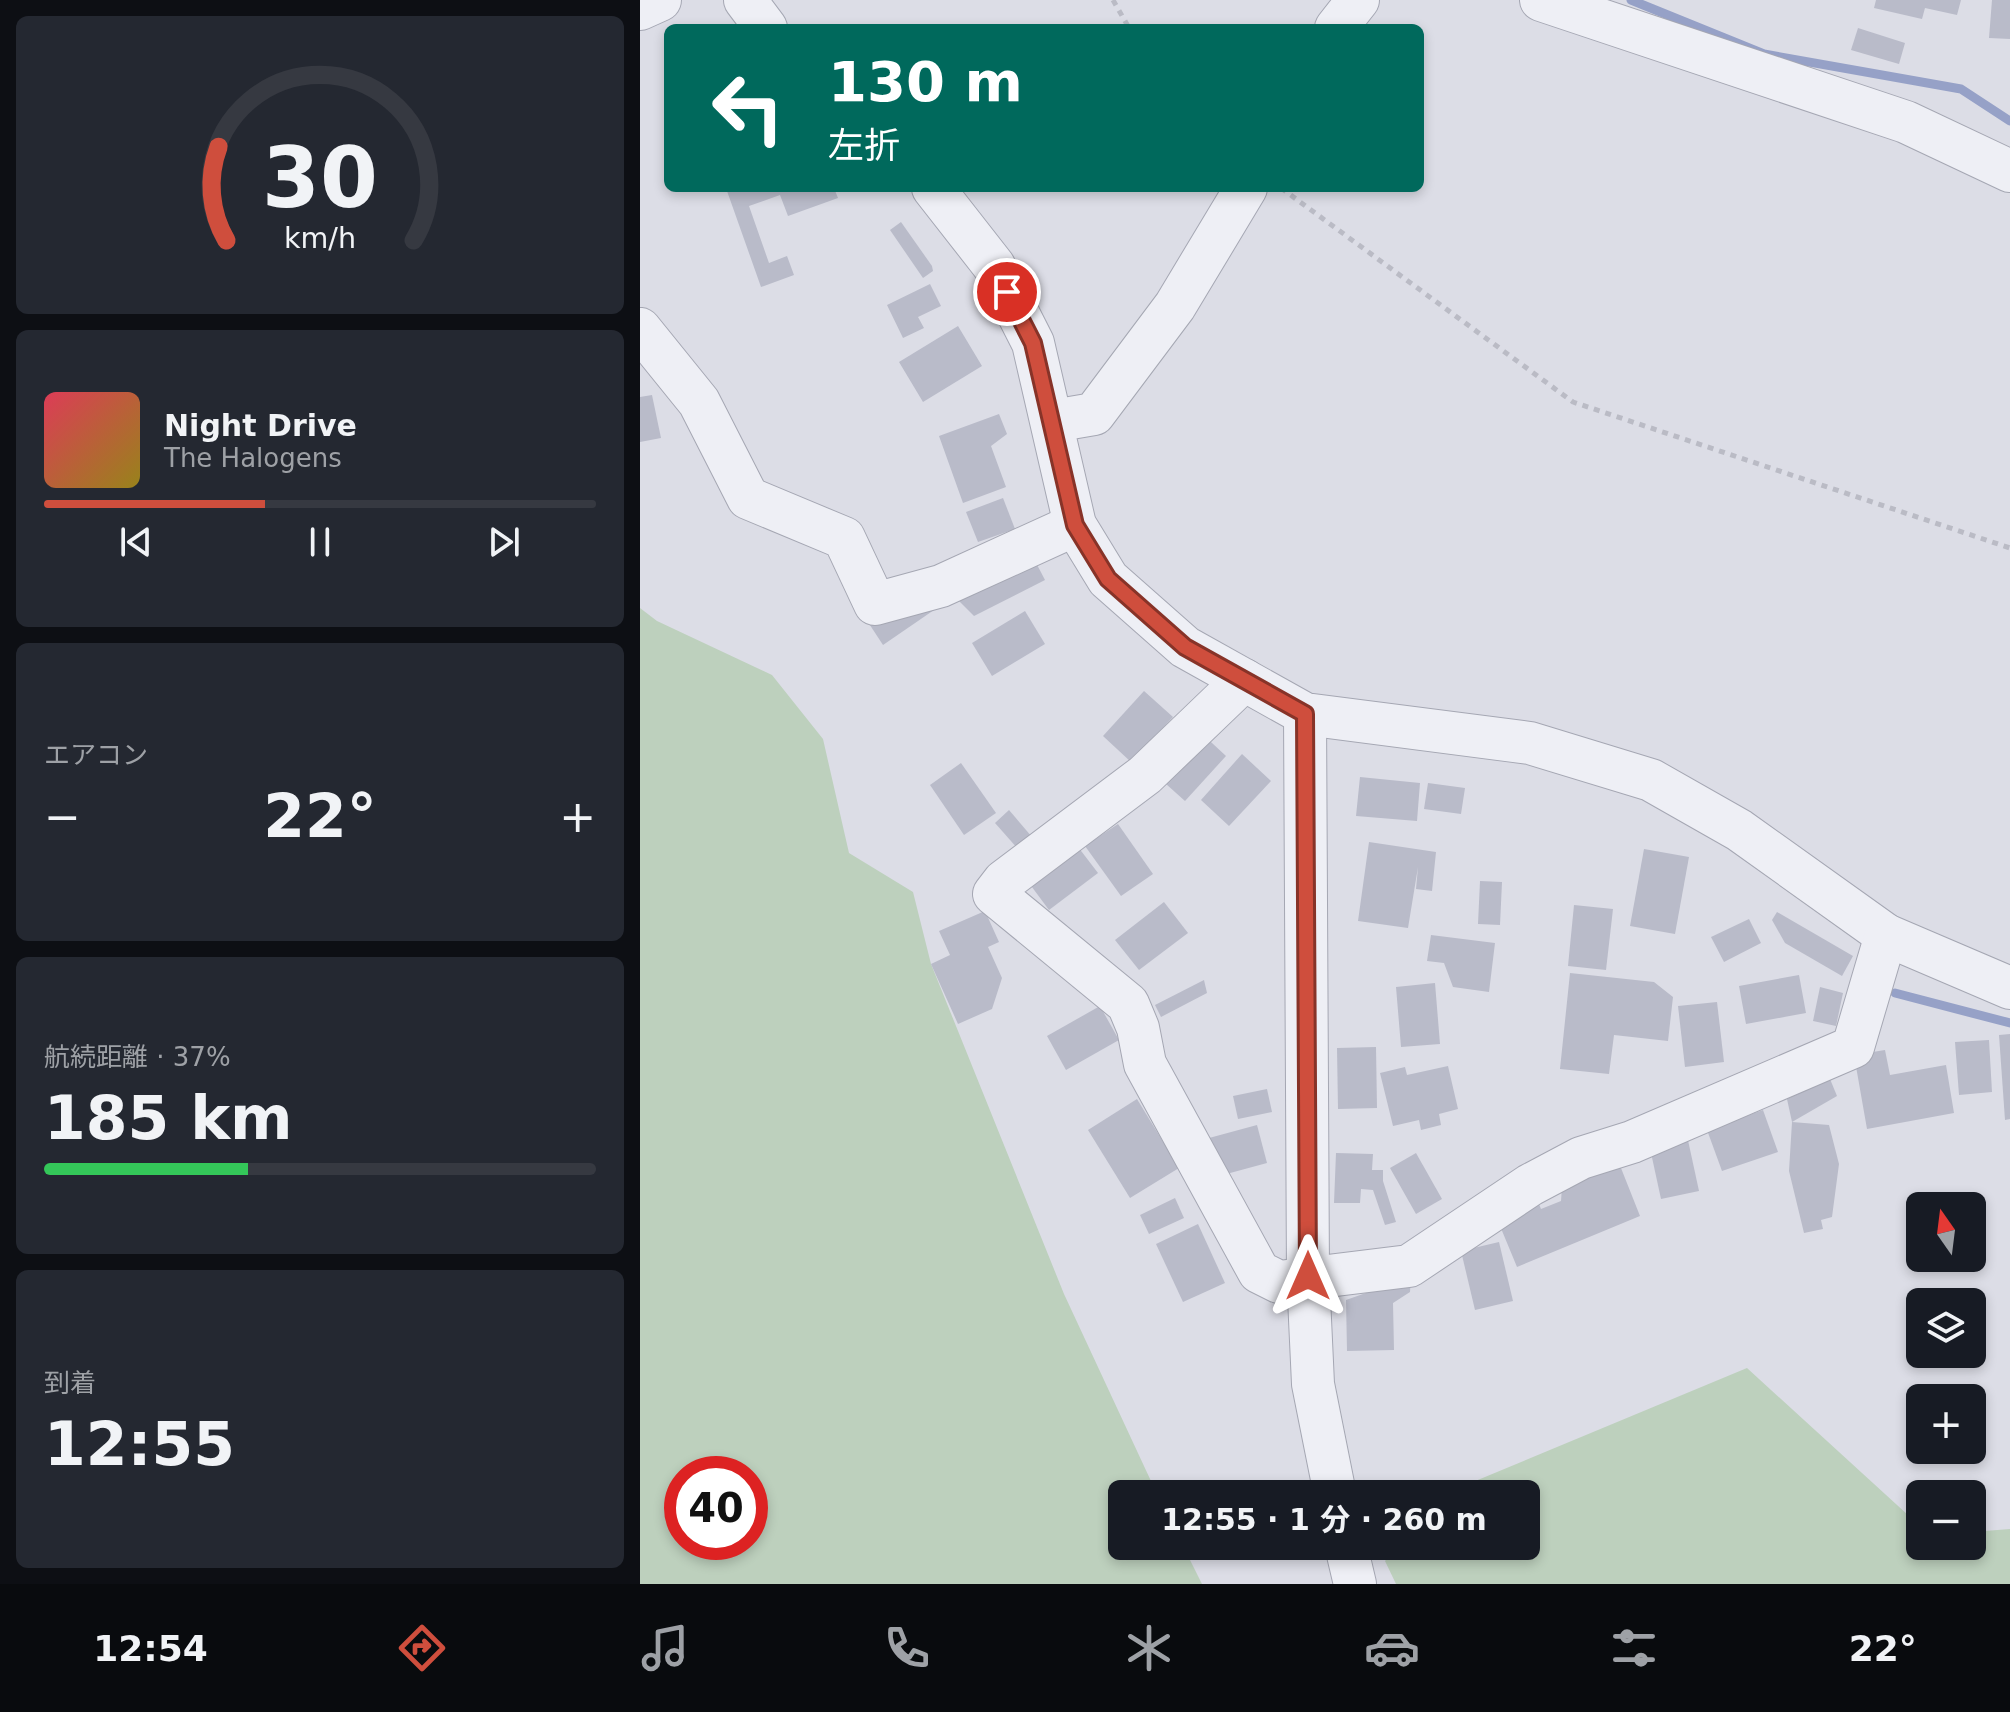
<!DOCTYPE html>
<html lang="ja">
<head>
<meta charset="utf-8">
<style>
  :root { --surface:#171b24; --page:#242831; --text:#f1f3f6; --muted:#9ea1a6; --line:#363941; --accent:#cf4e3d }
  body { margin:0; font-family:"DejaVu Sans","Noto Sans JP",sans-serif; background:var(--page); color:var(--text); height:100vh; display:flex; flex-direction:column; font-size:30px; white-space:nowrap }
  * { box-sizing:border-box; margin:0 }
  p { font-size:26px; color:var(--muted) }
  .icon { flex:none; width:44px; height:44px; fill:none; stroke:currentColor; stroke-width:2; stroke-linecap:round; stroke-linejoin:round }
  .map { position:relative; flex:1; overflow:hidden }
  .drawer { display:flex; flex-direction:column; gap:16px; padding:16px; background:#0d0f14; width:640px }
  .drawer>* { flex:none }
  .hud { position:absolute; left:24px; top:24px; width:760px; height:168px; border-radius:12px; box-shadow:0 4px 12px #0003; background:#00695c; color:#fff; overflow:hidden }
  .needle { width:52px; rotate:346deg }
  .tools { position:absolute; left:1266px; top:1192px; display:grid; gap:16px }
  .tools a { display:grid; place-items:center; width:80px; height:80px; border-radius:12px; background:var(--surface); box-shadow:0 4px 12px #0003; font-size:40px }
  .speed { position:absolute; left:24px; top:1456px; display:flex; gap:16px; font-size:40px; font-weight:700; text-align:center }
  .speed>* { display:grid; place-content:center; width:104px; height:104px; border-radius:50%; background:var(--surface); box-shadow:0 4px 12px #0003; line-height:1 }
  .speed .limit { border:12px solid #d22; background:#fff; color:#111 }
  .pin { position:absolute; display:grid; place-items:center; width:68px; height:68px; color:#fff; margin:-34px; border:4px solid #fff; border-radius:50%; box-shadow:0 2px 8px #0007 }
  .me { position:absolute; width:88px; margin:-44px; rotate:0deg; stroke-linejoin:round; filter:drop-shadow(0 0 6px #0008) }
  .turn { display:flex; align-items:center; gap:28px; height:168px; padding:0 32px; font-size:36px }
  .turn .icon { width:104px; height:104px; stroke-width:2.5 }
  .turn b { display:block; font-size:56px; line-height:68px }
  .big { font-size:60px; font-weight:700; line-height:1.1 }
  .drawer .tile { flex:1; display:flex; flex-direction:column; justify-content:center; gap:12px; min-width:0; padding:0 28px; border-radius:12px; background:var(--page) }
  .drawer .dial { align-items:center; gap:0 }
  .dial svg { height:208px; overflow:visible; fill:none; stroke:var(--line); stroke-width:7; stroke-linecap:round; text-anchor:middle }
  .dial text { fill:var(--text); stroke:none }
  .song { display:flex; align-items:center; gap:24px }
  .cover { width:96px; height:96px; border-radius:12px; background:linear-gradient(135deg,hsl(350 70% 55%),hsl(50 70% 35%)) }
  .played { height:8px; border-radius:4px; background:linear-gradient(90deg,var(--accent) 40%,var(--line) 40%) }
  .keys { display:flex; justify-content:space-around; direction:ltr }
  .heat { display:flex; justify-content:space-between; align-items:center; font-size:44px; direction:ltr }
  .charge { height:12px; border-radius:6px; background:linear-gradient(90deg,#34c759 37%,var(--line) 0) }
  .trip { position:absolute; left:468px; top:1480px; width:432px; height:80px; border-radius:12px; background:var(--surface); box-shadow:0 4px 12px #0003; font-weight:700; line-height:80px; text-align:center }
  .dock { display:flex; height:128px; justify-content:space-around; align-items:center; background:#090b0e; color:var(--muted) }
  .dock .icon { width:56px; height:56px }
  .dock .current { color:var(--accent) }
  .dock b { font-size:36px; color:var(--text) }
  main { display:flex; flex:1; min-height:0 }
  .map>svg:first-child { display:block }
</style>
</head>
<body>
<main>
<section class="drawer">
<div class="tile dial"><svg viewBox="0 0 100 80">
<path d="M14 69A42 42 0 1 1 86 69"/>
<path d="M14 69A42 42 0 0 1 11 33" stroke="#cf4e3d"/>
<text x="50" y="56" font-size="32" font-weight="700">30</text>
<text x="50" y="72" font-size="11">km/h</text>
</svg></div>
<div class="tile">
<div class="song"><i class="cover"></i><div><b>Night Drive</b><p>The Halogens</p></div></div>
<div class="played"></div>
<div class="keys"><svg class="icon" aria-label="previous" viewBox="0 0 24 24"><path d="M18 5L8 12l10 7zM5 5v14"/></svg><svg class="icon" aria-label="pause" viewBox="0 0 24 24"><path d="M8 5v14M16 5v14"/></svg><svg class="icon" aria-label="next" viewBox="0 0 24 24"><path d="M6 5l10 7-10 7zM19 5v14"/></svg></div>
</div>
<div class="tile"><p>エアコン</p>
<div class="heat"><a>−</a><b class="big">22°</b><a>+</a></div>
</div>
<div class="tile"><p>航続距離 · 37%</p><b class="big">185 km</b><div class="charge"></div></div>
<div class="tile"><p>到着</p><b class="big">12:55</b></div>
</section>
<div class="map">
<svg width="1370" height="1584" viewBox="0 0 1370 1584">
  <rect width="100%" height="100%" fill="#dcdde6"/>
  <g fill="#bdd0bd" fill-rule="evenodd">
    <path d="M0,608l17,13 115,54 51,64 26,114 64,39 18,72 133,330 93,200h-35v52h61l19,38h-562zM42,1474h68v68h-68z"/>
    <polygon points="1107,1368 1280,1526 1280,1546 1332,1546 1332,1532 1370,1529 1370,1584 756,1584 745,1561 758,1546 886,1546 886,1494 804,1494"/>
  </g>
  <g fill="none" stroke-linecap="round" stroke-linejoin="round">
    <g stroke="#96a1c7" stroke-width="9">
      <polyline points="991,0 1124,54 1321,89 1370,121"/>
      <polyline points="1255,993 1370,1023"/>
    </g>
  </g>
  <g fill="#b9bbc9">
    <polygon points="1236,0 1321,0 1317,15 1285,8 1282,19 1234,8"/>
    <polygon points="1352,0 1370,0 1370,39 1349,38"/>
    <polygon points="1218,28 1265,43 1259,64 1211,50"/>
    <polygon points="96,188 194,188 198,198 148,216 140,195 109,206 129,263 147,256 154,275 121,287 87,191"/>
    <polygon points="261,222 292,266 293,271 283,278 250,230"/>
    <polygon points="290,284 301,306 278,317 284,328 263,338 247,305"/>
    <polygon points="318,326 342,366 283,402 259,362"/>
    <polygon points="12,395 21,438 0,442 0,397"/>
    <polygon points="359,414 367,434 351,446 366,487 323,503 299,436"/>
    <polygon points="363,498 375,529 338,542 326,512"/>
    <polygon points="381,534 405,580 334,616 295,577"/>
    <polygon points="272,578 294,610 243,645 222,613"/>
    <polygon points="385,611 405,644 352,676 332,643"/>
    <polygon points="504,691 533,717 491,762 463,736"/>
    <polygon points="558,730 586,756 545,801 516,775"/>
    <polygon points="602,754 631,781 589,826 561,800"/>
    <polygon points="321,763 356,813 324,835 290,785"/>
    <polygon points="720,777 780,783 777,821 716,816"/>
    <polygon points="788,783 825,788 821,814 784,809"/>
    <polygon points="369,810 392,837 378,849 355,823"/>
    <polygon points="478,824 513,874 481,896 445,846"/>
    <polygon points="729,842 796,852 792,891 776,889 778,867 768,928 718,921"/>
    <polygon points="435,843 458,873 409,910 386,879"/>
    <polygon points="1004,849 1049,857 1035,934 990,926"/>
    <polygon points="840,881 862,882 860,925 838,924"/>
    <polygon points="524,902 548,933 499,970 475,940"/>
    <polygon points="934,905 973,909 966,970 928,966"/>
    <polygon points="345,911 359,942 348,947 362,978 352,1009 318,1024 291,964 310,955 299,931"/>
    <polygon points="1137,912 1213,956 1202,976 1145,943 1132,920"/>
    <polygon points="1109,919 1121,943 1084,962 1071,937"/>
    <polygon points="791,935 855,943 849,992 813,987 804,963 787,961"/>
    <polygon points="930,973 1014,982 1033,997 1028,1041 974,1035 969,1074 920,1069"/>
    <polygon points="1159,975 1166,1013 1106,1024 1099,986"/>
    <polygon points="564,980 567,993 521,1017 515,1005"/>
    <polygon points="795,983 800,1044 761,1047 756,987"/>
    <polygon points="1180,987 1203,993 1196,1026 1173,1021"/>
    <polygon points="1077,1002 1084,1062 1045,1067 1038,1006"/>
    <polygon points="460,1006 479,1040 426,1070 407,1036"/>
    <polygon points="1370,1034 1370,1119 1365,1120 1359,1035"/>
    <polygon points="1349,1040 1352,1092 1319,1095 1315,1042"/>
    <polygon points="736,1047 737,1108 698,1109 697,1048"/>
    <polygon points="1245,1050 1250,1075 1306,1065 1314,1113 1227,1129 1214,1055"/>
    <polygon points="808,1066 818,1109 799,1114 801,1125 781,1130 779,1120 753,1126 740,1073 765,1067 767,1075"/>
    <polygon points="1190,1079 1197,1096 1152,1122 1147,1099"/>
    <polygon points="627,1089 632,1112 598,1119 593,1096"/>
    <polygon points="497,1099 539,1168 490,1198 448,1130"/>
    <polygon points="1123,1110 1138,1152 1082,1171 1067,1130"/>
    <polygon points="1152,1122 1189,1125 1199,1164 1192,1217 1181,1220 1183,1229 1164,1233 1149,1171"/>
    <polygon points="617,1125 627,1163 568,1179 558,1141"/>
    <polygon points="1046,1131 1059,1191 1021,1199 1008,1139"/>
    <polygon points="696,1153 733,1154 732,1170 743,1170 743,1181 756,1222 745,1225 733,1190 721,1189 720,1203 694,1203"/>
    <polygon points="776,1153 802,1199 776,1214 750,1168"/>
    <polygon points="979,1163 1000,1216 877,1267 853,1209 894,1192 901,1209 921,1201 922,1187"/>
    <polygon points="535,1198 544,1218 509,1234 500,1215"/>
    <polygon points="558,1224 585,1283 543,1302 516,1244"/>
    <polygon points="859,1242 873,1301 835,1310 821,1251"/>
    <polygon points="771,1277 770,1292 753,1303 754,1350 707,1351 706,1300"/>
  </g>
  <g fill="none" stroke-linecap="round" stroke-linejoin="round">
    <defs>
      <g id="minor">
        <polyline points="105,0 126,28"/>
        <polyline points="901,0 1266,122 1370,171"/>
        <polyline points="0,9 20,0"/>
        <polyline points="696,28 718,0"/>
        <polyline points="293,188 354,266 393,343 435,525 468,579 545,647 665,714 890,743 1011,780 1099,830 1246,935 1370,988"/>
        <polyline points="0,329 59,402 108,498 204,538 235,604 301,586 435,525"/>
        <polyline points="413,421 454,414 535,306 606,188"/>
        <polyline points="604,680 505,775 364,881 354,894 488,1004 498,1028 505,1064 619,1272 639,1282 769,1266 890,1185 941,1158 992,1142 1213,1047 1246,935"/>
        <polyline points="665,714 668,1276 673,1384 695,1494"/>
        <polyline points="706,1546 715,1584"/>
      </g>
    </defs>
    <use href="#minor" stroke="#a5a7b3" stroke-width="44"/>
    <g stroke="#babbc5" stroke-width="5" stroke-dasharray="6 6" stroke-linecap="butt">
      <polyline points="473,0 489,28"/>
      <polyline points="641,188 933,402 1370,548"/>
    </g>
    <use href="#minor" stroke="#eeeff5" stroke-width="42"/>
  </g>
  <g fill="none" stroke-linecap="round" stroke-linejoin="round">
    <defs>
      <polyline id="route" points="367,292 393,343 435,525 468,579 545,647 665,714 668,1276"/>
    </defs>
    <use href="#route" stroke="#873328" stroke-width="20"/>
    <use href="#route" stroke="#cf4e3d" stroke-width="14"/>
  </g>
</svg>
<div class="tools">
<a><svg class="needle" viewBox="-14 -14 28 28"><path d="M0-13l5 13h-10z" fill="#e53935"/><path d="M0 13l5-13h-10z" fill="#9ea1a6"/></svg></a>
<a><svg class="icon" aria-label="layers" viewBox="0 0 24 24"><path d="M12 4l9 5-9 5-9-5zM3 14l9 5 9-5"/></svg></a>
<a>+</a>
<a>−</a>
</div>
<div class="speed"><div class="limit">40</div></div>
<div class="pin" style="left:367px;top:292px;background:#d93025"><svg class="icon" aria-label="arrive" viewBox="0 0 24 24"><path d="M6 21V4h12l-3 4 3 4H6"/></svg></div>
<svg class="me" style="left:668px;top:1276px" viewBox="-20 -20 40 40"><path d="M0-17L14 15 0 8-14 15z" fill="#cf4e3d" stroke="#fff" stroke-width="4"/></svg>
<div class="trip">12:55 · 1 分 · 260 m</div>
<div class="hud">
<div class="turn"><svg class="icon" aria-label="left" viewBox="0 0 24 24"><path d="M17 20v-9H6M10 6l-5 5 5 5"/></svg><div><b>130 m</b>左折</div></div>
</div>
</div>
</main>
<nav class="dock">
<b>12:54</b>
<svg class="icon current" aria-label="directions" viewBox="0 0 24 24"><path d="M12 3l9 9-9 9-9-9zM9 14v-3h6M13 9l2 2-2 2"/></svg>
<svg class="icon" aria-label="music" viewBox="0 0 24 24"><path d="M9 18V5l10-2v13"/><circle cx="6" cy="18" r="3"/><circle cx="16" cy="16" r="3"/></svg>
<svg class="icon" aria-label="phone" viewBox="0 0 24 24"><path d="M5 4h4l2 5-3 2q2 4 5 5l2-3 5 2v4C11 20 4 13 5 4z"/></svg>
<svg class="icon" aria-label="climate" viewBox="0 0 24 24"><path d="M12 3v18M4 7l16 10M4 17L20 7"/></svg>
<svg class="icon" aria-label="car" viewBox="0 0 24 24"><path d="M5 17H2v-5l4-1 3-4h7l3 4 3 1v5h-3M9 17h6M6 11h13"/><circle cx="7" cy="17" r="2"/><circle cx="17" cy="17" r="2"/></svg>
<svg class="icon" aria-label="filters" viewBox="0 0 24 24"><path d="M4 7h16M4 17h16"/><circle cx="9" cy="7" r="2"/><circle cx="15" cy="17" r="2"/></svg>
<b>22°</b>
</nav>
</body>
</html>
